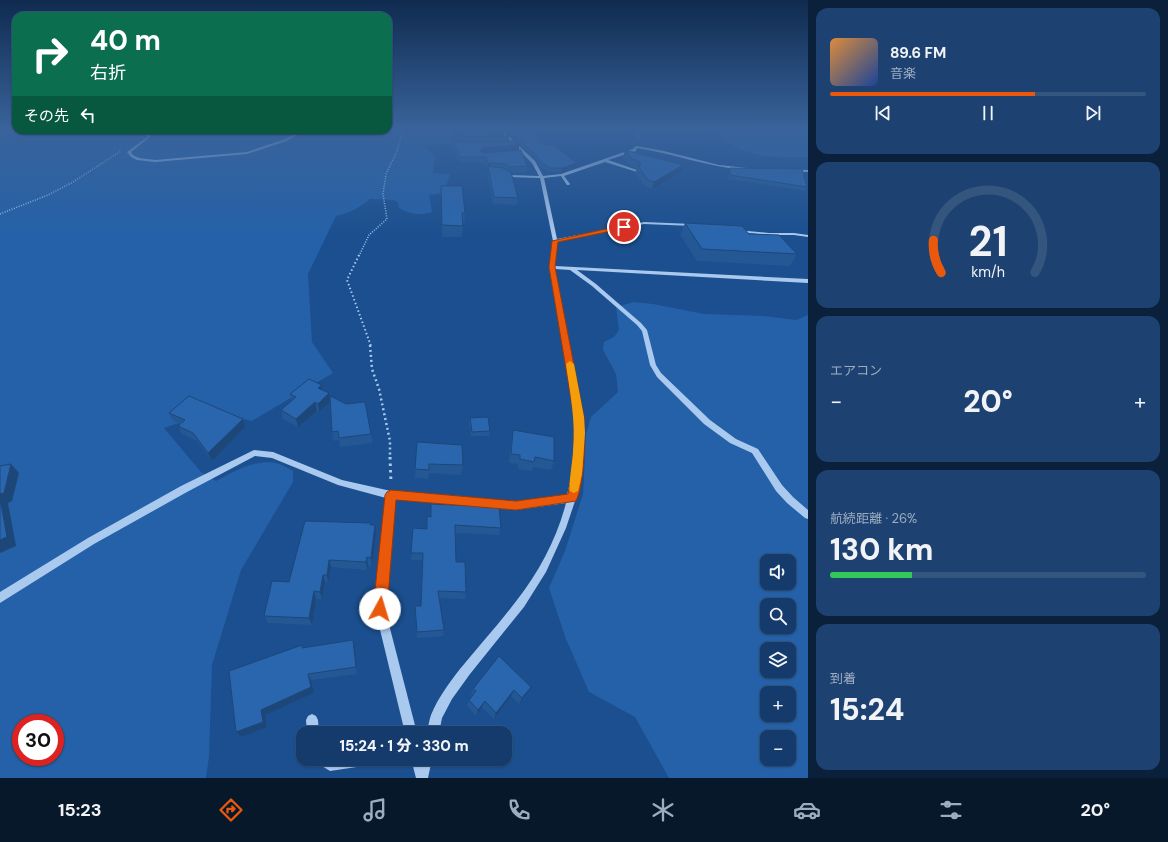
<!DOCTYPE html>
<html lang="ja">
<head>
<meta charset="utf-8">
<style>
  :root { --surface:#143b6b; --page:#1d4271; --text:#f1f3f6; --muted:#9dadc1; --line:#33557e; --accent:#ea580c }
  body { margin:0; font-family:"DM Sans","Noto Sans JP",sans-serif; background:var(--page); color:var(--text); height:100vh; display:flex; flex-direction:column; font-size:15px; white-space:nowrap }
  * { box-sizing:border-box; margin:0 }
  p { font-size:13px; color:var(--muted) }
  .icon { flex:none; width:22px; height:22px; fill:none; stroke:currentColor; stroke-width:2; stroke-linecap:round; stroke-linejoin:round }
  .map { position:relative; flex:1; overflow:hidden }
  .sheet { display:flex; flex-direction:column; gap:8px; padding:8px; background:#0b203b; width:360px }
  .sheet>* { flex:none }
  .guide { position:absolute; left:12px; top:12px; width:380px; height:122px; border-radius:12px; box-shadow:0 1px 3px #0004,0 0 0 1px var(--line); background:#0b6e4f; color:#fff; overflow:hidden }
  .buttons { position:absolute; left:760px; top:554px; display:grid; gap:8px }
  .buttons a { display:grid; place-items:center; width:36px; height:36px; border-radius:8px; background:var(--surface); box-shadow:0 1px 3px #0004,0 0 0 1px var(--line); font-size:20px }
  .speed { position:absolute; left:12px; top:714px; display:flex; gap:8px; font-size:20px; font-weight:700; text-align:center }
  .speed>* { display:grid; place-content:center; width:52px; height:52px; border-radius:50%; background:var(--surface); box-shadow:0 1px 3px #0004,0 0 0 1px var(--line); line-height:1 }
  .speed .limit { border:6px solid #d22; background:#fff; color:#111 }
  .pin { position:absolute; display:grid; place-items:center; width:34px; height:34px; color:#fff; margin:-17px; border:2px solid #fff; border-radius:50%; box-shadow:0 1px 4px #0007 }
  .me { position:absolute; width:44px; margin:-22px; rotate:6deg; stroke-linejoin:round; filter:drop-shadow(0 0 3px #0008) }
  .turn { display:flex; align-items:center; gap:14px; height:84px; padding:0 12px; font-size:18px }
  .turn .icon { width:52px; height:52px; stroke-width:2.5 }
  .turn b { display:block; font-size:28px; line-height:34px }
  .then { display:flex; align-items:center; height:38px; padding:0 12px; background:#0003; gap:8px; font-size:15px }
  .big { font-size:30px; font-weight:800; line-height:1.1 }
  .sheet .widget { flex:1; display:flex; flex-direction:column; justify-content:center; gap:6px; min-width:0; padding:0 14px; border-radius:12px; background:var(--page) }
  .sheet .dial { align-items:center; gap:0 }
  .dial svg { height:104px; overflow:visible; fill:none; stroke:var(--line); stroke-width:7; stroke-linecap:round; text-anchor:middle }
  .dial text { fill:var(--text); stroke:none }
  .song { display:flex; align-items:center; gap:12px }
  .cover { width:48px; height:48px; border-radius:6px; background:linear-gradient(135deg,hsl(30 70% 55%),hsl(220 70% 35%)) }
  .played { height:4px; border-radius:2px; background:linear-gradient(90deg,var(--accent) 65%,var(--line) 65%) }
  .keys { display:flex; justify-content:space-around; direction:ltr }
  .heat { display:flex; justify-content:space-between; align-items:center; font-size:22px; direction:ltr }
  .charge { height:6px; border-radius:3px; background:linear-gradient(90deg,#34c759 26%,var(--line) 0) }
  .trip { position:absolute; left:296px; top:726px; width:216px; height:40px; border-radius:12px; background:var(--surface); box-shadow:0 1px 3px #0004,0 0 0 1px var(--line); font-weight:800; line-height:40px; text-align:center }
  .menu { display:flex; height:64px; justify-content:space-around; align-items:center; background:#08182b; color:var(--muted) }
  .menu .icon { width:28px; height:28px }
  .menu .selected { color:var(--accent) }
  .menu b { font-size:18px; color:var(--text) }
  main { display:flex; flex:1; min-height:0 }
  .map>svg:first-child { display:block }
</style>
</head>
<body>
<main>
<div class="map">
<svg width="808" height="778" viewBox="0 0 808 778">
  <rect width="100%" height="100%" fill="#1b4f8f"/>
  <g fill="#2461a8" fill-rule="evenodd">
    <path d="M0,128h16v2l140,1 5,-1h227v-2h55l1,1 8,1 2,14 -27,1 -3,3 5,2 7,8 -2,4 -1,11 17,1 -6,19 -15,2 3,17c-11,4 -23,2 -33,-4l-1,-6 -5,-2 -23,-1c-11,9 -20,14 -34,17l-28,58 4,68 21,31 -81,48 -40,-9 -48,16 37,44 15,9c19,-10 38,-22 60,-18 5,1 12,5 17,8v11l-52,88 -29,95 -3,92 -3,21h-206zM21,723h34v34h-34z"/>
    <path d="M738,128h70v29c-34,0 -64,2 -90,-23z"/>
    <path d="M634,302l19,2 51,10 60,2 32,4 12,-5v463h-139l-34,-61 -46,-25 -23,-53 -17,-51 16,-37 18,-57 3,-60 5,-17 27,-25 -2,-18 -13,-24 1,-8 10,-5 5,-7 -3,-23zM767,561h22v22h-22zM767,605h22v22h-22zM767,649h22v22h-22zM767,693h22v22h-22zM767,737h22v22h-22z"/>
  </g>
  <g fill="none" stroke-linecap="round" stroke-linejoin="round">
    <g stroke="#a9c9ee" stroke-width="1.5" stroke-dasharray="1 1.5" stroke-linecap="butt">
      <polyline points="634,128 639,133 638,139"/>
      <polyline points="0,214 48,195 73,182 121,151"/>
      <polyline points="359,256 369,235 387,219 383,194 386,174 397,151 403,130 401,128"/>
    </g>
    <polyline stroke="#a9c9ee" stroke-width="2" stroke-dasharray="1.5 2.5" stroke-linecap="butt" points="359,255 347,280 371,346"/>
    <polyline stroke="#a9c9ee" stroke-width="2.5" stroke-dasharray="2 3" stroke-linecap="butt" points="370,345 372,369 379,389 390,441 390,458"/>
    <polyline stroke="#a9c9ee" stroke-width="3" stroke-dasharray="2.5 4" stroke-linecap="butt" points="390,457 391,483"/>
    <g fill="#a9c9ee" fill-rule="evenodd">
      <path d="M497,128h3l35,33 8,15 18,-2 72,-25 3,-3 28,5 55,14 28,3v2h-1c-37,-3 -72,-16 -109,-22l-1,3 -28,9 29,10v2l-32,-10 -41,14 6,8 -1,1h-2l-6,-9 -17,2 13,61 87,-17 49,2 2,1 -2,1 -49,-2 -87,18 -2,24 253,13v4l-231,-13 19,14 45,39 6,7 9,35 5,8 49,47 26,19 22,10 24,36 11,12 15,13v9l-3,-1 -18,-15 -11,-12 -24,-38 -22,-10 -26,-19 -47,-47 -7,-12 -8,-34 -5,-6 -45,-39 -22,-16 -15,-1 28,148c0,27 -1,53 -7,80v1l-10,30 -20,44 -22,35 -54,67 -18,25 -10,19 -3,15h-12c1,-6 2,-12 4,-18 7,-17 18,-32 29,-46 19,-23 39,-45 57,-69 22,-28 40,-62 49,-97l-50,7 -121,-11 -10,110 32,124h-12l-30,-124 11,-111 -48,-13 -66,-27 -17,-2 -68,36 -93,52 -94,59v-11l88,-54 93,-52 73,-36 19,2 69,28 49,11 125,11 51,-7c7,-26 8,-52 8,-78l-26,-150 4,-26 -13,-63 -32,-1 -5,-5 3,-1 3,4 30,1 -7,-13z"/>
      <polygon points="146,130 150,130 152,132 149,138 131,152 133,155 139,158 155,160 247,152 285,139 302,130 306,130 287,141 247,154 155,162 137,160 131,157 127,152 147,137 148,132"/>
      <polygon points="758,168 808,170 808,172 757,170 757,168"/>
      <polygon points="737,230 769,233 794,233 808,235 808,237 794,235 769,235 739,232 737,232"/>
      <polygon points="312,714 316,716 318,720 319,733 307,733 306,720 308,716"/>
      <polygon points="315,759 376,759 374,763 370,765 330,771 317,763"/>
      <polygon points="411,759 432,759 428,778 416,778"/>
    </g>
  </g>
  <g fill="#245895">
    <polygon points="462,128 501,128 504,131 504,136 509,136 509,141 519,145 519,150 527,166 526,172 511,173 518,198 517,205 493,204 487,173 488,170 487,170 485,163 459,162 453,147 454,142 463,142"/>
    <polygon points="506,128 532,128 544,145 576,167 561,172 549,172 539,166 536,160 508,132 508,129 521,129"/>
    <polygon points="625,150 681,172 652,189 646,187 635,173 637,169 630,166 623,157"/>
    <polygon points="730,168 807,187 805,191 728,179 729,172"/>
    <polygon points="441,186 465,213 464,224 463,224 462,237 442,237 441,196"/>
    <polygon points="685,223 749,234 797,254 790,266 697,261 680,235"/>
    <polygon points="322,385 323,390 330,402 319,412 317,411 298,427 283,419 281,410 291,402 290,394"/>
    <polygon points="330,396 371,434 372,443 340,447 339,440 334,441 332,432"/>
    <polygon points="169,413 245,427 212,461 197,441 182,434 178,426 180,424 173,421"/>
    <polygon points="470,418 490,431 489,436 471,436 469,422"/>
    <polygon points="513,430 554,461 551,470 533,467 532,471 518,469 518,464 509,463 511,440"/>
    <polygon points="417,442 463,465 461,475 429,473 428,479 415,478"/>
    <polygon points="431,504 501,528 499,535 455,533 456,562 466,592 465,599 439,598 444,630 443,636 417,638 415,613 415,606 421,606 422,560 411,560 413,528 427,529 430,517"/>
    <polygon points="371,525 375,525 376,533 372,566 368,565 367,570 331,567 328,583 325,582 322,599 316,599 312,625 268,623 264,616 289,582"/>
    <polygon points="302,645 303,648 355,647 357,674 311,680 314,693 265,715 267,727 241,737 236,732"/>
    <polygon points="499,656 527,693 519,704 511,696 494,719 482,707 476,716 467,706 469,700 472,696 471,695 473,689"/>
  </g>
  <g fill="#1d4779">
    <polygon points="519,145 519,151 483,154 480,151 483,148"/>
    <polygon points="491,163 490,168 488,166 488,170 487,170 488,164"/>
    <polygon points="577,163 576,167 561,172 562,168"/>
    <polygon points="683,165 681,172 652,189 654,182"/>
    <polygon points="322,385 323,394 318,388"/>
    <polygon points="329,393 330,402 319,412 318,404"/>
    <polygon points="315,402 317,411 298,427 296,419"/>
    <polygon points="243,419 245,427 212,461 208,453"/>
    <polygon points="11,464 19,473 12,501 8,503 16,546 0,553 0,494"/>
    <polygon points="375,525 376,533 372,566 371,558"/>
    <polygon points="367,557 368,565 367,570 366,562"/>
    <polygon points="329,560 331,567 328,583 327,575"/>
    <polygon points="323,575 325,582 322,599 320,592"/>
    <polygon points="314,591 316,599 312,625 309,618"/>
    <polygon points="353,640 355,647 357,674 356,667"/>
    <polygon points="308,674 311,680 314,693 265,715 267,727 241,737 236,732 261,710"/>
    <polygon points="531,687 527,693 519,704 522,698"/>
    <polygon points="514,690 511,696 494,719 496,713"/>
    <polygon points="485,701 482,707 476,716 478,710"/>
  </g>
  <g fill="#2a66ad" stroke="#1d4779">
    <polygon points="463,128 501,128 504,131 490,131 479,128 475,131 490,136 509,136 463,137"/>
    <polygon points="522,128 532,128 544,145 552,144 577,163 562,168 550,168 540,162 537,156 508,129 522,129"/>
    <polygon points="515,141 519,145 483,148 480,151 484,153 521,150 527,166 510,167 506,164 491,163 488,164 486,157 460,157 454,142"/>
    <polygon points="625,150 683,165 654,182 648,180 638,166 640,166 640,162 632,159"/>
    <polygon points="488,166 503,168 511,172 518,198 494,197"/>
    <polygon points="730,168 802,169 807,187 730,175"/>
    <polygon points="441,186 462,186 465,213 462,213 463,226 442,225"/>
    <polygon points="685,223 742,226 749,234 779,235 797,254 702,249"/>
    <polygon points="309,379 322,385 318,388 329,393 318,404 315,402 296,419 281,410 296,397 290,394"/>
    <polygon points="189,396 243,419 208,453 193,433 178,426 185,420 169,413"/>
    <polygon points="330,396 346,404 365,402 371,434 339,438 338,431 332,432"/>
    <polygon points="488,417 490,431 472,432 470,418"/>
    <polygon points="513,430 554,437 554,461 535,457 534,462 520,459 520,455 511,454"/>
    <polygon points="417,442 462,445 463,465 429,464 429,470 415,469"/>
    <polygon points="11,464 4,493 0,494 0,466"/>
    <polygon points="0,498 7,537 0,540"/>
    <polygon points="431,504 499,507 501,528 455,525 456,562 465,562 466,592 438,591 444,630 417,632 415,606 421,606 423,553 411,553 413,528 427,529 427,516 431,517"/>
    <polygon points="305,521 371,523 370,525 375,525 371,558 367,557 366,562 329,560 327,575 323,575 320,592 314,591 309,618 264,616 272,581 289,582"/>
    <polygon points="353,640 356,667 308,674 311,687 261,710 263,722 236,732 229,671 302,645 302,648"/>
    <polygon points="499,656 531,687 522,698 514,690 496,713 485,701 478,710 469,700 476,691 473,689"/>
  </g>
  <linearGradient id="sky" x2="0" y2="1"><stop stop-color="#0f2b4f"/><stop offset="0.54" stop-color="#39639b"/><stop offset="1" stop-color="#39639b" stop-opacity="0"/></linearGradient>
  <rect width="808" height="237" fill="url(#sky)"/>
  <path fill="#ea580c" stroke="#983908" d="M624,225l2,1v2l-68,14 -3,25 29,150c1,21 1,65 -8,84l-60,9 -120,-10 -9,109 -2,5 -5,2 -5,-2 -2,-5 12,-114 2,-3 4,-2 125,11 52,-7c5,-26 7,-51 6,-77l-25,-150 3,-26z"/>
  <path fill="#f59e0b" d="M570,361l4,3 10,53 1,16 -3,41 -4,17 -4,2 -4,-2c-2,-4 3,-32 3,-40 3,-30 -3,-58 -7,-87z"/>
</svg>
<div class="buttons">
<a><svg class="icon" aria-label="sound" viewBox="0 0 24 24"><path d="M4 9h4l5-4v14l-5-4H4zM17 9q2 3 0 6"/></svg></a>
<a><svg class="icon" aria-label="search" viewBox="0 0 24 24"><circle cx="10" cy="10" r="6"/><path d="M15 15l6 6"/></svg></a>
<a><svg class="icon" aria-label="layers" viewBox="0 0 24 24"><path d="M12 4l9 5-9 5-9-5zM3 14l9 5 9-5"/></svg></a>
<a>+</a>
<a>−</a>
</div>
<div class="speed"><div class="limit">30</div></div>
<div class="pin" style="left:624px;top:227px;background:#d93025"><svg class="icon" aria-label="arrive" viewBox="0 0 24 24"><path d="M6 21V4h12l-3 4 3 4H6"/></svg></div>
<svg class="me" style="left:380px;top:609px" viewBox="-20 -20 40 40"><circle r="19" fill="#fff"/><path d="M0-13L10 11 0 6-10 11z" fill="#ea580c"/></svg>
<div class="trip">15:24 · 1 分 · 330 m</div>
<div class="guide">
<div class="turn"><svg class="icon" aria-label="right" viewBox="0 0 24 24"><path d="M7 20v-9h11M14 6l5 5-5 5"/></svg><div><b>40 m</b>右折</div></div>
<div class="then">その先<svg class="icon" aria-label="left" viewBox="0 0 24 24"><path d="M17 20v-9H6M10 6l-5 5 5 5"/></svg></div>
</div>
</div>
<section class="sheet">
<div class="widget">
<div class="song"><i class="cover"></i><div><b>89.6 FM</b><p>音楽</p></div></div>
<div class="played"></div>
<div class="keys"><svg class="icon" aria-label="previous" viewBox="0 0 24 24"><path d="M18 5L8 12l10 7zM5 5v14"/></svg><svg class="icon" aria-label="pause" viewBox="0 0 24 24"><path d="M8 5v14M16 5v14"/></svg><svg class="icon" aria-label="next" viewBox="0 0 24 24"><path d="M6 5l10 7-10 7zM19 5v14"/></svg></div>
</div>
<div class="widget dial"><svg viewBox="0 0 100 80">
<path d="M14 69A42 42 0 1 1 86 69"/>
<path d="M14 69A42 42 0 0 1 8 44" stroke="#ea580c"/>
<text x="50" y="56" font-size="32" font-weight="700">21</text>
<text x="50" y="72" font-size="11">km/h</text>
</svg></div>
<div class="widget"><p>エアコン</p>
<div class="heat"><a>−</a><b class="big">20°</b><a>+</a></div>
</div>
<div class="widget"><p>航続距離 · 26%</p><b class="big">130 km</b><div class="charge"></div></div>
<div class="widget"><p>到着</p><b class="big">15:24</b></div>
</section>
</main>
<nav class="menu">
<b>15:23</b>
<svg class="icon selected" aria-label="directions" viewBox="0 0 24 24"><path d="M12 3l9 9-9 9-9-9zM9 14v-3h6M13 9l2 2-2 2"/></svg>
<svg class="icon" aria-label="music" viewBox="0 0 24 24"><path d="M9 18V5l10-2v13"/><circle cx="6" cy="18" r="3"/><circle cx="16" cy="16" r="3"/></svg>
<svg class="icon" aria-label="phone" viewBox="0 0 24 24"><path d="M5 4h4l2 5-3 2q2 4 5 5l2-3 5 2v4C11 20 4 13 5 4z"/></svg>
<svg class="icon" aria-label="climate" viewBox="0 0 24 24"><path d="M12 3v18M4 7l16 10M4 17L20 7"/></svg>
<svg class="icon" aria-label="car" viewBox="0 0 24 24"><path d="M5 17H2v-5l4-1 3-4h7l3 4 3 1v5h-3M9 17h6M6 11h13"/><circle cx="7" cy="17" r="2"/><circle cx="17" cy="17" r="2"/></svg>
<svg class="icon" aria-label="filters" viewBox="0 0 24 24"><path d="M4 7h16M4 17h16"/><circle cx="9" cy="7" r="2"/><circle cx="15" cy="17" r="2"/></svg>
<b>20°</b>
</nav>
</body>
</html>
